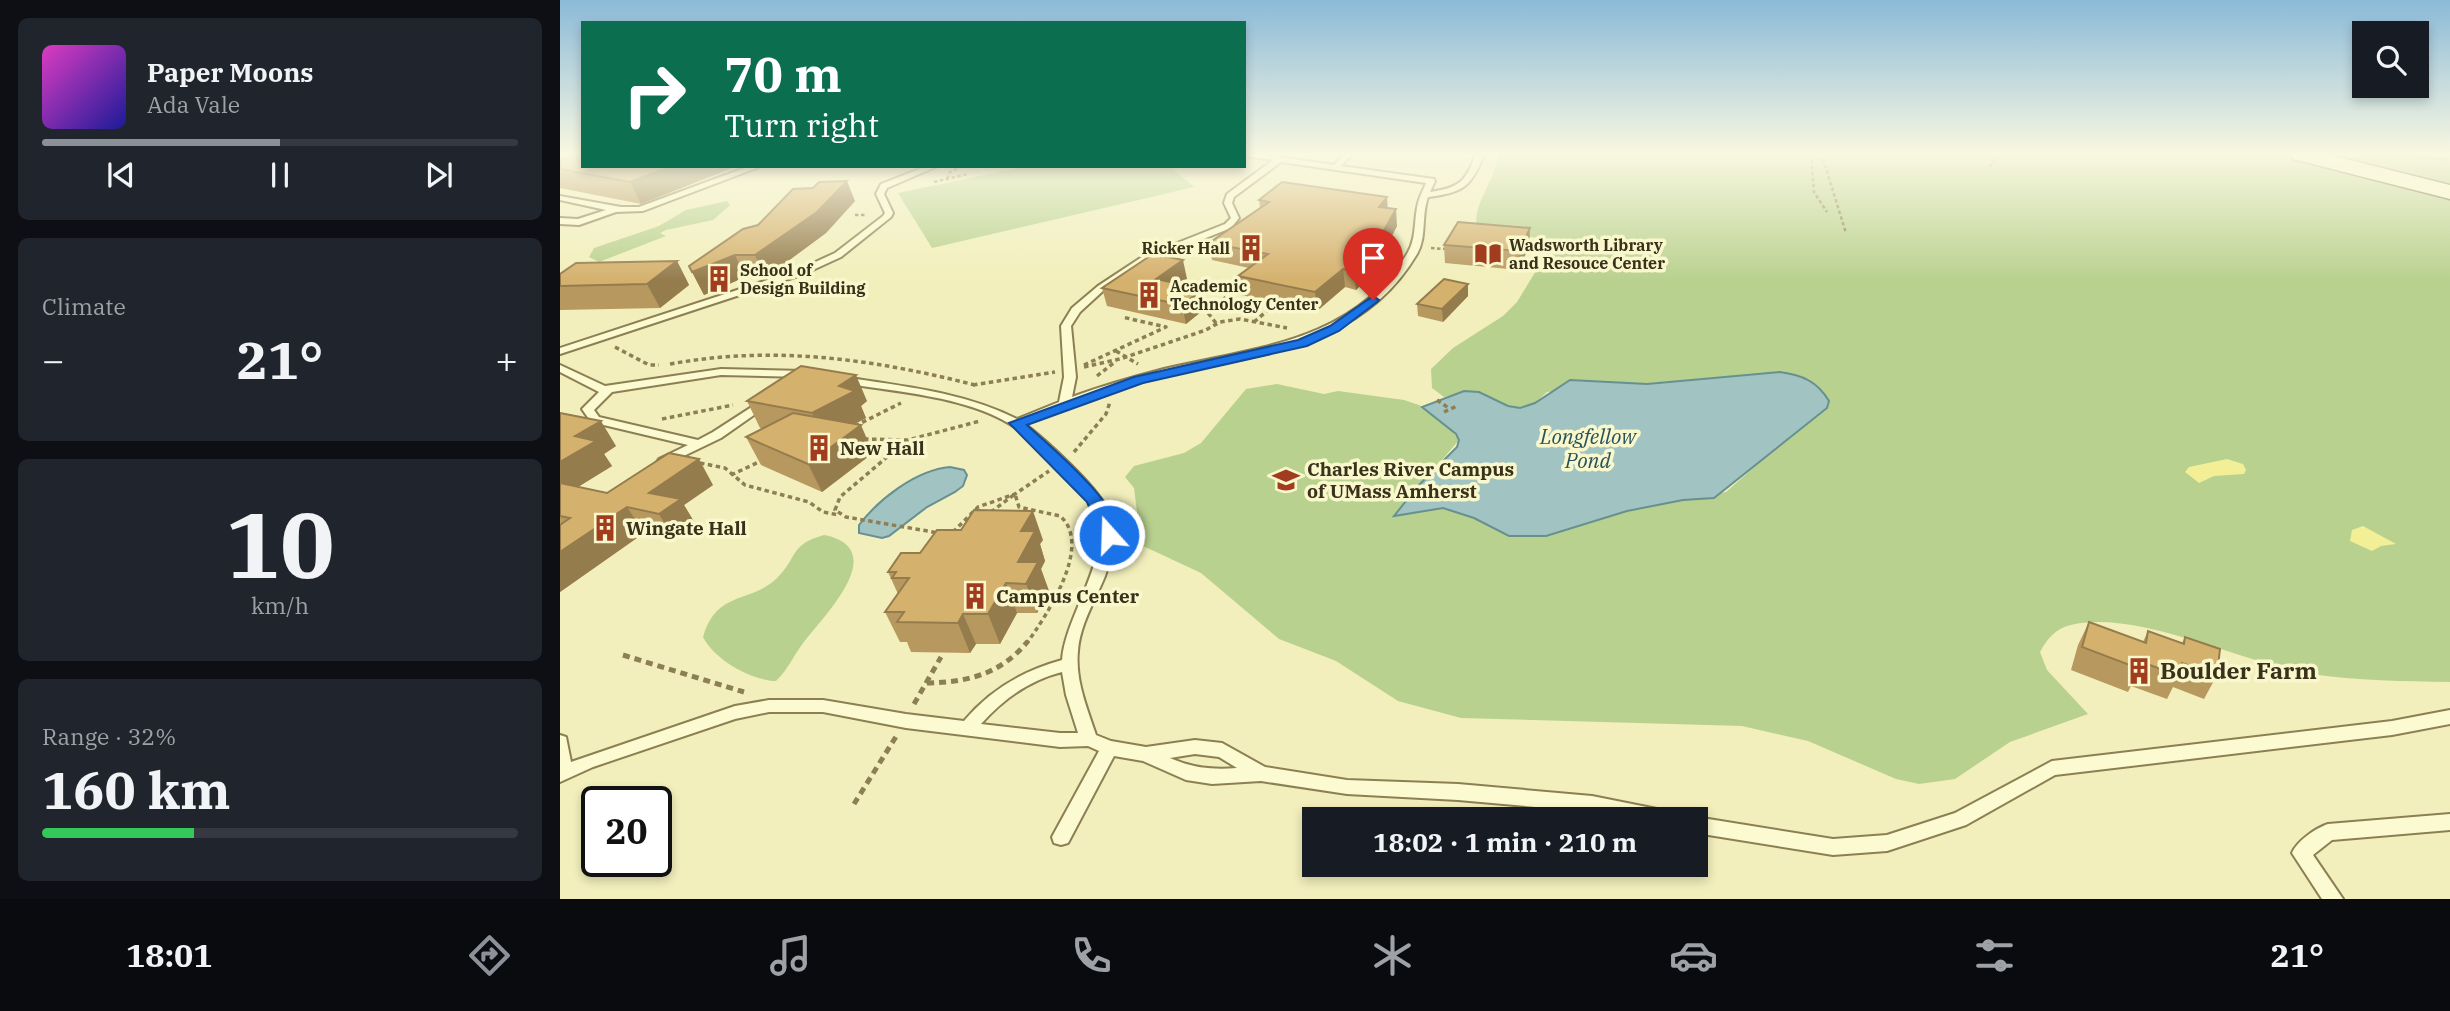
<!DOCTYPE html>
<html lang="en">
<head>
<meta charset="utf-8">
<style>
  :root { --surface:#171b24; --page:#20242c; --text:#f1f3f6; --muted:#9ea1a6; --line:#363941; --accent:#8c9099 }
  body { margin:0; font-family:"IBM Plex Serif",serif; background:var(--page); color:var(--text); height:100vh; display:flex; flex-direction:column; font-size:26px; white-space:nowrap }
  * { box-sizing:border-box; margin:0 }
  p { font-size:23px; color:var(--muted) }
  .icon { flex:none; width:38px; height:38px; fill:none; stroke:currentColor; stroke-width:2; stroke-linecap:round; stroke-linejoin:round }
  .map { position:relative; flex:1; overflow:hidden }
  .side { display:flex; flex-direction:column; gap:18px; padding:18px; background:#0d0f14; width:560px }
  .side>* { flex:none }
  .guide { position:absolute; left:21px; top:21px; width:665px; height:147px; border-radius:0px; box-shadow:0 4px 10px #0003; background:#0b6e4f; color:#fff; overflow:hidden }
  .buttons { position:absolute; left:1792px; top:21px; display:grid; gap:14px }
  .buttons a { display:grid; place-items:center; width:77px; height:77px; border-radius:0px; background:var(--surface); box-shadow:0 4px 10px #0003; font-size:35px }
  .speed { position:absolute; left:21px; top:786px; display:flex; gap:14px; font-size:35px; font-weight:700; text-align:center }
  .speed>* { display:grid; place-content:center; width:91px; height:91px; border-radius:50%; background:var(--surface); box-shadow:0 4px 10px #0003; line-height:1 }
  .speed .limit { border:4px solid #111; border-radius:10px; background:#fff; color:#111 }
  .pin { position:absolute; display:grid; place-items:center; width:60px; height:60px; color:#fff; margin:-72px -30px; border-radius:50% 50% 50% 0; rotate:-45deg; box-shadow:0 0 7px #0007 }
  .pin .icon { rotate:45deg }
  .me { position:absolute; width:77px; margin:-38px; rotate:340deg; stroke-linejoin:round; filter:drop-shadow(0 0 5px #0008) }
  .turn { display:flex; align-items:center; gap:24px; height:147px; padding:0 28px; font-size:32px }
  .turn .icon { width:91px; height:91px; stroke-width:2.5 }
  .turn b { display:block; font-size:49px; line-height:60px }
  .big { font-size:52px; font-weight:700; line-height:1.1 }
  .side .tile { flex:1; display:flex; flex-direction:column; justify-content:center; gap:10px; min-width:0; padding:0 24px; border-radius:10px; background:var(--page) }
  .side .dial { align-items:center; gap:0 }
  .dial b { font-size:91px; line-height:1 }
  .song { display:flex; align-items:center; gap:21px }
  .cover { width:84px; height:84px; border-radius:10px; background:linear-gradient(135deg,hsl(310 70% 55%),hsl(240 70% 35%)) }
  .played { height:7px; border-radius:4px; background:linear-gradient(90deg,var(--accent) 50%,var(--line) 50%) }
  .keys { display:flex; justify-content:space-around; direction:ltr }
  .heat { display:flex; justify-content:space-between; align-items:center; font-size:38px; direction:ltr }
  .charge { height:10px; border-radius:5px; background:linear-gradient(90deg,#34c759 32%,var(--line) 0) }
  .trip { position:absolute; left:742px; top:807px; width:406px; height:70px; border-radius:0px; background:var(--surface); box-shadow:0 4px 10px #0003; font-weight:700; line-height:70px; text-align:center }
  .dock { display:flex; height:112px; justify-content:space-around; align-items:center; background:#090b0e; color:var(--muted) }
  .dock .icon { width:49px; height:49px }
  .dock .selected { color:var(--accent) }
  .dock b { font-size:32px; color:var(--text) }
  main { display:flex; flex:1; min-height:0 }
  .map>svg:first-child { display:block }
</style>
</head>
<body>
<main>
<section class="side">
<div class="tile">
<div class="song"><i class="cover"></i><div><b>Paper Moons</b><p>Ada Vale</p></div></div>
<div class="played"></div>
<div class="keys"><svg class="icon" aria-label="previous" viewBox="0 0 24 24"><path d="M18 5L8 12l10 7zM5 5v14"/></svg><svg class="icon" aria-label="pause" viewBox="0 0 24 24"><path d="M8 5v14M16 5v14"/></svg><svg class="icon" aria-label="next" viewBox="0 0 24 24"><path d="M6 5l10 7-10 7zM19 5v14"/></svg></div>
</div>
<div class="tile"><p>Climate</p>
<div class="heat"><a>−</a><b class="big">21°</b><a>+</a></div>
</div>
<div class="tile dial"><b>10</b><p>km/h</p></div>
<div class="tile"><p>Range · 32%</p><b class="big">160 km</b><div class="charge"></div></div>
</section>
<div class="map">
<svg width="1890" height="899" viewBox="0 0 1890 899">
  <rect width="100%" height="100%" fill="#f2efbc"/>
  <g fill="#b9d18f">
    <path d="M938,154h785l167,43v485c-46,-1 -93,-1 -139,-8 -69,-11 -174,-65 -240,-49 -15,3 -24,14 -31,27l7,18 41,44 -78,28 -55,37 -36,5 -23,-5 -88,-38 -66,-15 -281,-8 -63,-17 -62,-40 -57,-22 -78,-66 -60,-28 -7,-57 -9,-11 9,-11 50,-13 17,-10 45,-54 31,-5 47,10 14,-3 66,9 15,5 30,22 10,13 -64,75 48,-7 31,10 35,18h37l81,-25 99,-19 103,-91 -20,-22 -29,-7 -233,20 -12,11 -15,5 -12,-2 -30,-14 -34,5 -12,-9 -1,-19 22,-21 50,-32 14,-14 20,-33 19,-19 -18,-12 -61,-10c-5,-25 19,-47 21,-74z"/>
    <polygon points="1756,154 1890,154 1890,187"/>
    <polygon points="467,166 609,166 634,187 372,248 338,193"/>
    <polygon points="167,201 170,205 153,220 106,230 100,233 106,236 39,262 29,257 34,248 99,226 126,210"/>
    <path d="M264,535c66,13 4,77 -17,103 -12,14 -18,31 -31,43 -26,-1 -61,-21 -73,-44 13,-47 49,-34 74,-59 22,-22 12,-33 47,-43z"/>
  </g>
  <g fill="#f2ef96">
    <polygon points="1667,459 1683,464 1686,470 1684,474 1654,476 1639,483 1625,472 1629,467"/>
    <polygon points="1803,526 1836,544 1821,546 1812,551 1790,541 1792,530"/>
  </g>
  <g fill="#a1c3c1" stroke="#679191" stroke-width="2">
    <path d="M1220,372c22,3 37,9 49,29l-2,7 -113,90 -31,2 -56,11 -81,25h-37l-35,-18 -31,-10 -49,8 24,-30 39,-39 2,-7 -3,-6 -34,-27 42,-16 15,1 29,14 12,2 15,-5 35,-23 77,4z"/>
    <path d="M390,467l14,3 3,5 -4,11 -8,6 -28,15 -38,29 -7,2 -23,-5v-8c20,-26 57,-55 91,-58z"/>
  </g>
  <g fill="none" stroke-linecap="round" stroke-linejoin="round">
    <defs>
      <g id="lane">
        <path d="M684,154h14l76,11 10,-11h8l-11,12 93,13 1,2 -5,11c30,-4 36,-11 46,-38h8c-12,33 -22,39 -56,43 -7,19 -1,40 -11,57 -57,96 -159,99 -256,123 -46,11 -92,28 -136,47 22,17 69,60 82,84 4,6 6,15 6,21 2,16 -3,32 -8,47 -10,25 -25,48 -27,75 -3,29 9,57 18,84l15,6 35,6 49,-7 27,3 43,24 82,13 111,4 134,12 75,15 6,2 3,6h-48l-36,-7 -134,-12 -111,-6 -86,-13 -49,3 -26,-4 -43,-19 -29,-5 -46,87 -7,2 -7,-2 -2,-6 47,-86 -11,-5 -28,1 -154,-19 -83,-16h-54l-34,7 -142,48 -33,15v-47l6,2 5,25 164,-56 34,-6h54l83,14 58,7c26,-31 58,-50 98,-61 3,-47 59,-115 29,-156 -21,-25 -53,-63 -81,-80 -46,-28 -114,-32 -167,-41l-6,-3 6,-3c59,9 120,15 174,42l42,-17 5,-25 -3,-51 11,-18 26,-22 44,-29 83,-33 6,-6 -7,-15 3,-9 46,-34 -29,-4zM721,162l145,21c-3,8 -8,16 -9,25 -3,15 -1,32 -10,46 -54,88 -152,94 -243,115 -31,8 -62,17 -92,28l4,-20 -5,-51 9,-14 24,-22 44,-29 83,-33 8,-10 -7,-15 2,-6zM502,672l4,23 12,38h-18l-79,-9c22,-25 49,-44 81,-52zM635,754l24,3 18,11c-25,2 -44,0 -67,-10z"/>
        <polygon points="190,166 202,166 83,211 56,212 19,225 0,224 0,218 18,219 46,210 0,200 0,196 61,207 79,207"/>
        <polygon points="367,166 378,166 327,188 324,194 333,213 331,217 281,257 244,274 0,354 0,348 238,270 275,253 323,216 325,213 316,194 321,184"/>
        <polygon points="0,365 45,386 161,369 244,371 250,374 244,377 161,375 52,392 34,410 39,417 138,440 153,432 201,401 205,400 211,403 161,438 103,466 97,462 99,459 128,445 31,422 22,409 39,392 0,372"/>
        <polygon points="1890,710 1890,724 1832,735 1495,775 1406,825 1327,851 1273,855 1136,833 1136,819 1130,819 1136,817 1273,839 1327,835 1395,813 1492,761 1832,721"/>
        <path d="M1890,814v16l-118,10 -19,15 30,44h-21l-30,-46c5,-12 24,-25 36,-29z"/>
      </g>
      <polygon id="secondary" points="1730,154 1766,154 1890,185 1890,199 1733,159"/>
    </defs>
    <use href="#lane" stroke="#8c7f54" stroke-width="4"/>
    <use href="#secondary" stroke="#6d5f37" stroke-width="3"/>
    <g stroke="#8c7f54" stroke-width="2.5" stroke-dasharray="3.5 2.5" stroke-linecap="butt">
      <polyline points="1251,154 1254,192 1267,212"/>
      <polyline points="1821,154 1834,158"/>
      <polyline points="1831,155 1890,160"/>
      <polyline points="1263,159 1286,233"/>
      <polyline points="1430,167 1435,158 1431,154"/>
      <polyline points="387,179 390,172 402,166"/>
      <polyline points="374,182 408,174"/>
      <polyline points="295,215 306,215"/>
      <polyline points="871,248 886,249"/>
    </g>
    <g stroke="#8c7f54" stroke-width="3.5" stroke-dasharray="4.5 3.5" stroke-linecap="butt">
      <polyline points="694,322 714,305"/>
      <polyline points="656,323 648,313 682,283"/>
      <polyline points="55,347 89,365 99,365"/>
      <polyline points="556,351 578,364"/>
      <path d="M110,364c104,-19 203,-5 305,21"/>
      <polyline points="524,365 606,327 562,317"/>
      <polyline points="524,367 560,359 646,330 660,322 680,319 727,328"/>
      <polyline points="537,376 556,361"/>
      <polyline points="413,385 495,372"/>
      <polyline points="877,400 890,409"/>
      <polyline points="884,412 897,406"/>
      <polyline points="102,419 173,405"/>
      <polyline points="295,426 341,403"/>
      <polyline points="304,439 348,440 420,421"/>
      <polyline points="346,441 280,497 275,510 286,517 379,533"/>
      <polyline points="514,452 546,414 550,402"/>
      <polyline points="140,463 165,468 185,485 249,502 263,512 279,515"/>
      <polyline points="171,475 201,461"/>
      <path d="M431,512l24,-18 4,13 41,9c34,29 -14,100 -33,127"/>
      <polyline points="393,532 418,507 455,494 489,471"/>
    </g>
    <g stroke="#8c7f54" stroke-width="5" stroke-dasharray="7 5" stroke-linecap="butt">
      <polyline points="63,655 184,692"/>
      <path d="M367,683c42,-1 74,-9 101,-42"/>
      <polyline points="354,704 381,657"/>
      <polyline points="294,804 337,735"/>
    </g>
    <use href="#lane" fill="#fcfad0" fill-rule="evenodd"/>
    <use href="#secondary" fill="#fcfad0" fill-rule="evenodd"/>
  </g>
  <g fill="#b7985f">
    <polygon points="824,154 846,154 845,156 825,156"/>
    <polygon points="0,160 177,166 81,204 0,188"/>
    <polygon points="699,200 828,208 837,226 821,257 810,256 806,280 796,290 785,287 757,311 681,295 678,276 689,268 652,260 649,243 700,208"/>
    <polygon points="295,201 266,233 205,278 185,277 144,295 129,266"/>
    <polygon points="970,228 969,246 959,270 885,263 884,245"/>
    <polygon points="117,261 129,285 100,308 0,310 0,274"/>
    <polygon points="627,279 620,284 647,307 626,324 547,306 542,288"/>
    <polygon points="908,284 908,296 883,322 858,316 857,304"/>
    <polygon points="187,401 307,401 301,406 306,418 294,424 313,453 262,492 201,465 186,437 203,428 200,428"/>
    <polygon points="0,413 56,446 44,454 52,466 18,487 47,493 153,485 124,505 136,525 115,540 84,533 0,592"/>
    <polygon points="401,530 483,540 480,544 485,561 481,569 489,591 477,613 457,613 440,644 416,644 410,653 351,652 347,642 340,642 325,612 338,594 328,572"/>
    <polygon points="1529,622 1583,642 1588,631 1622,643 1625,637 1657,675 1644,699 1613,687 1607,699 1571,686 1568,692 1511,670 1518,645"/>
  </g>
  <g fill="#957c4d">
    <polygon points="112,166 177,166 81,204 70,182"/>
    <polygon points="287,181 295,201 266,233 205,278 195,255"/>
    <polygon points="827,197 828,214 819,207"/>
    <polygon points="836,209 837,226 821,257 819,239"/>
    <polygon points="970,228 969,246 959,270 959,251"/>
    <polygon points="809,238 810,256 806,280 796,290 794,271"/>
    <polygon points="175,255 185,277 144,295 132,272"/>
    <polygon points="623,260 627,279 600,297 596,279"/>
    <polygon points="117,261 129,285 100,308 87,284"/>
    <polygon points="783,269 785,287 757,311 755,292"/>
    <polygon points="908,284 908,296 883,322 882,309"/>
    <polygon points="643,289 647,307 626,324 622,305"/>
    <polygon points="296,375 307,401 301,406 306,418 265,440 252,413 279,386"/>
    <polygon points="41,421 56,446 44,454 52,466 0,498 0,462 15,436"/>
    <polygon points="301,425 313,453 262,492 248,464"/>
    <polygon points="139,459 153,485 124,505 136,525 115,540 99,514 89,493"/>
    <polygon points="67,507 84,533 0,592 0,552"/>
    <polygon points="473,511 483,540 480,544 485,561 481,569 489,591 477,613 458,562 461,531"/>
    <polygon points="446,583 457,613 440,644 428,614"/>
    <polygon points="403,614 416,644 410,653 398,623"/>
  </g>
  <g fill="#d5b16e" stroke="#957c4d" stroke-width="2">
    <polygon points="17,154 23,154 23,166 112,166 70,182 0,169 0,160"/>
    <polygon points="287,181 257,212 195,255 175,255 132,272 129,266 183,229 198,225 233,189 253,188 259,182"/>
    <polygon points="722,182 827,197 819,207 836,209 819,239 809,238 805,262 794,271 783,269 755,292 678,276 708,254 649,243 709,202 699,200"/>
    <polygon points="898,222 970,228 959,251 884,245"/>
    <polygon points="593,254 623,260 596,279 643,289 622,305 542,288"/>
    <polygon points="117,261 87,284 0,286 0,274 16,263"/>
    <polygon points="884,279 908,284 882,309 857,304"/>
    <polygon points="241,366 296,375 279,386 295,391 252,413 187,401"/>
    <polygon points="0,413 41,421 15,436 36,441 0,462"/>
    <polygon points="233,413 301,425 248,464 186,437"/>
    <polygon points="109,453 139,459 89,493 121,499 99,514 67,507 0,552 0,525 10,518 0,516 0,483 47,493"/>
    <polygon points="414,510 473,511 461,531 475,531 458,562 478,562 466,584 446,583 428,614 403,614 398,623 337,622 344,612 325,612 349,578 332,578 336,572 328,572 341,553 360,553 377,530 401,530"/>
    <polygon points="1529,622 1586,643 1588,631 1624,644 1625,637 1660,649 1657,675 1622,663 1619,676 1582,662 1580,669 1522,647"/>
  </g>
  <linearGradient id="sky" x2="0" y2="1"><stop stop-color="#8bbad8"/><stop offset="0.55" stop-color="#f9f8e1"/><stop offset="1" stop-color="#f9f8e1" stop-opacity="0"/></linearGradient>
  <rect width="1890" height="280" fill="url(#sky)"/>
  <path fill="#1a73e8" stroke="#114b97" stroke-width="2" d="M813,296l6,4 -2,2 -38,29 -32,15 -164,37 -116,42c20,19 103,86 88,114h-13l-15,-37 -78,-79 125,-46 164,-37 32,-14z"/>
  <defs>
    <symbol id="building-bare" viewBox="-9 -9 18 18"><path d="M-4-6H4V6H1V3H-1V6H-4ZM-2.5-4.3h1.7v1.8h-1.7ZM.8-4.3h1.7v1.8H.8ZM-2.5-1h1.7V.8h-1.7ZM.8-1h1.7V.8H.8Z" fill="#a13c1e" stroke="#f9f7cc" stroke-width="2.5" paint-order="stroke"/></symbol>
    <symbol id="library-bare" viewBox="-9 -9 18 18"><path d="M-6-4Q-3-5.5-.7-3.5V5Q-3 3-6 4ZM6-4Q3-5.5 .7-3.5V5Q3 3 6 4Z" fill="#a13c1e" stroke="#f9f7cc" stroke-width="2.5" paint-order="stroke"/></symbol>
    <symbol id="university-bare" viewBox="-9 -9 18 18"><path d="M0-5L7-2L0 1L-7-2ZM-4 1L0 2.5L4 1V4Q0 6-4 4Z" fill="#a13c1e" stroke="#f9f7cc" stroke-width="2.5" paint-order="stroke"/></symbol>
  </defs>
  <g fill-rule="evenodd">
    <use href="#building-bare" x="672" y="229" width="38" height="38"/>
    <use href="#library-bare" x="909" y="235" width="38" height="38"/>
    <use href="#building-bare" x="140" y="260" width="38" height="38"/>
    <use href="#building-bare" x="570" y="276" width="38" height="38"/>
    <use href="#building-bare" x="240" y="429" width="38" height="38"/>
    <use href="#university-bare" x="707" y="461" width="38" height="38"/>
    <use href="#building-bare" x="26" y="509" width="38" height="38"/>
    <use href="#building-bare" x="396" y="577" width="38" height="38"/>
    <use href="#building-bare" x="1560" y="652" width="38" height="38"/>
  </g>
  <g text-anchor="middle" stroke-width="7" stroke-linejoin="round" paint-order="stroke">
    <g font-size="16" font-weight="bold" fill="#39311a" stroke="#f9f7cc" text-anchor="start">
      <text x="949" y="251">Wadsworth Library<tspan x="949" dy="18">and Resouce Center</tspan></text>
      <text x="670" y="254" text-anchor="end">Ricker Hall</text>
      <text x="180" y="276">School of<tspan x="180" dy="18">Design Building</tspan></text>
      <text x="610" y="292">Academic<tspan x="610" dy="18">Technology Center</tspan></text>
    </g>
    <g font-size="19" font-weight="bold" fill="#39311a" stroke="#f9f7cc" text-anchor="start">
      <text x="280" y="455">New Hall</text>
      <text x="747" y="476">Charles River Campus<tspan x="747" dy="22">of UMass Amherst</tspan></text>
      <text x="66" y="535">Wingate Hall</text>
      <text x="436" y="603">Campus Center</text>
    </g>
    <g font-size="21" font-style="italic" fill="#28525b" stroke="#f9f7cc">
      <text x="1028" y="444">Longfellow<tspan x="1028" dy="24">Pond</tspan></text>
    </g>
    <g font-size="23" font-weight="bold" fill="#39311a" stroke="#f9f7cc" text-anchor="start">
      <text x="1600" y="679">Boulder Farm</text>
    </g>
  </g>
</svg>
<div class="buttons">
<a><svg class="icon" aria-label="search" viewBox="0 0 24 24"><circle cx="10" cy="10" r="6"/><path d="M15 15l6 6"/></svg></a>
</div>
<div class="speed"><div class="limit">20</div></div>
<div class="pin" style="left:813px;top:300px;background:#d93025"><svg class="icon" aria-label="arrive" viewBox="0 0 24 24"><path d="M6 21V4h12l-3 4 3 4H6"/></svg></div>
<svg class="me" style="left:549px;top:535px" viewBox="-20 -20 40 40"><circle r="17" fill="#1a73e8" stroke="#fff" stroke-width="3"/><path d="M0-11L8 9 0 5-8 9z" fill="#fff"/></svg>
<div class="trip">18:02 · 1 min · 210 m</div>
<div class="guide">
<div class="turn"><svg class="icon" aria-label="right" viewBox="0 0 24 24"><path d="M7 20v-9h11M14 6l5 5-5 5"/></svg><div><b>70 m</b>Turn right</div></div>
</div>
</div>
</main>
<nav class="dock">
<b>18:01</b>
<svg class="icon selected" aria-label="directions" viewBox="0 0 24 24"><path d="M12 3l9 9-9 9-9-9zM9 14v-3h6M13 9l2 2-2 2"/></svg>
<svg class="icon" aria-label="music" viewBox="0 0 24 24"><path d="M9 18V5l10-2v13"/><circle cx="6" cy="18" r="3"/><circle cx="16" cy="16" r="3"/></svg>
<svg class="icon" aria-label="phone" viewBox="0 0 24 24"><path d="M5 4h4l2 5-3 2q2 4 5 5l2-3 5 2v4C11 20 4 13 5 4z"/></svg>
<svg class="icon" aria-label="climate" viewBox="0 0 24 24"><path d="M12 3v18M4 7l16 10M4 17L20 7"/></svg>
<svg class="icon" aria-label="car" viewBox="0 0 24 24"><path d="M5 17H2v-5l4-1 3-4h7l3 4 3 1v5h-3M9 17h6M6 11h13"/><circle cx="7" cy="17" r="2"/><circle cx="17" cy="17" r="2"/></svg>
<svg class="icon" aria-label="filters" viewBox="0 0 24 24"><path d="M4 7h16M4 17h16"/><circle cx="9" cy="7" r="2"/><circle cx="15" cy="17" r="2"/></svg>
<b>21°</b>
</nav>
</body>
</html>
